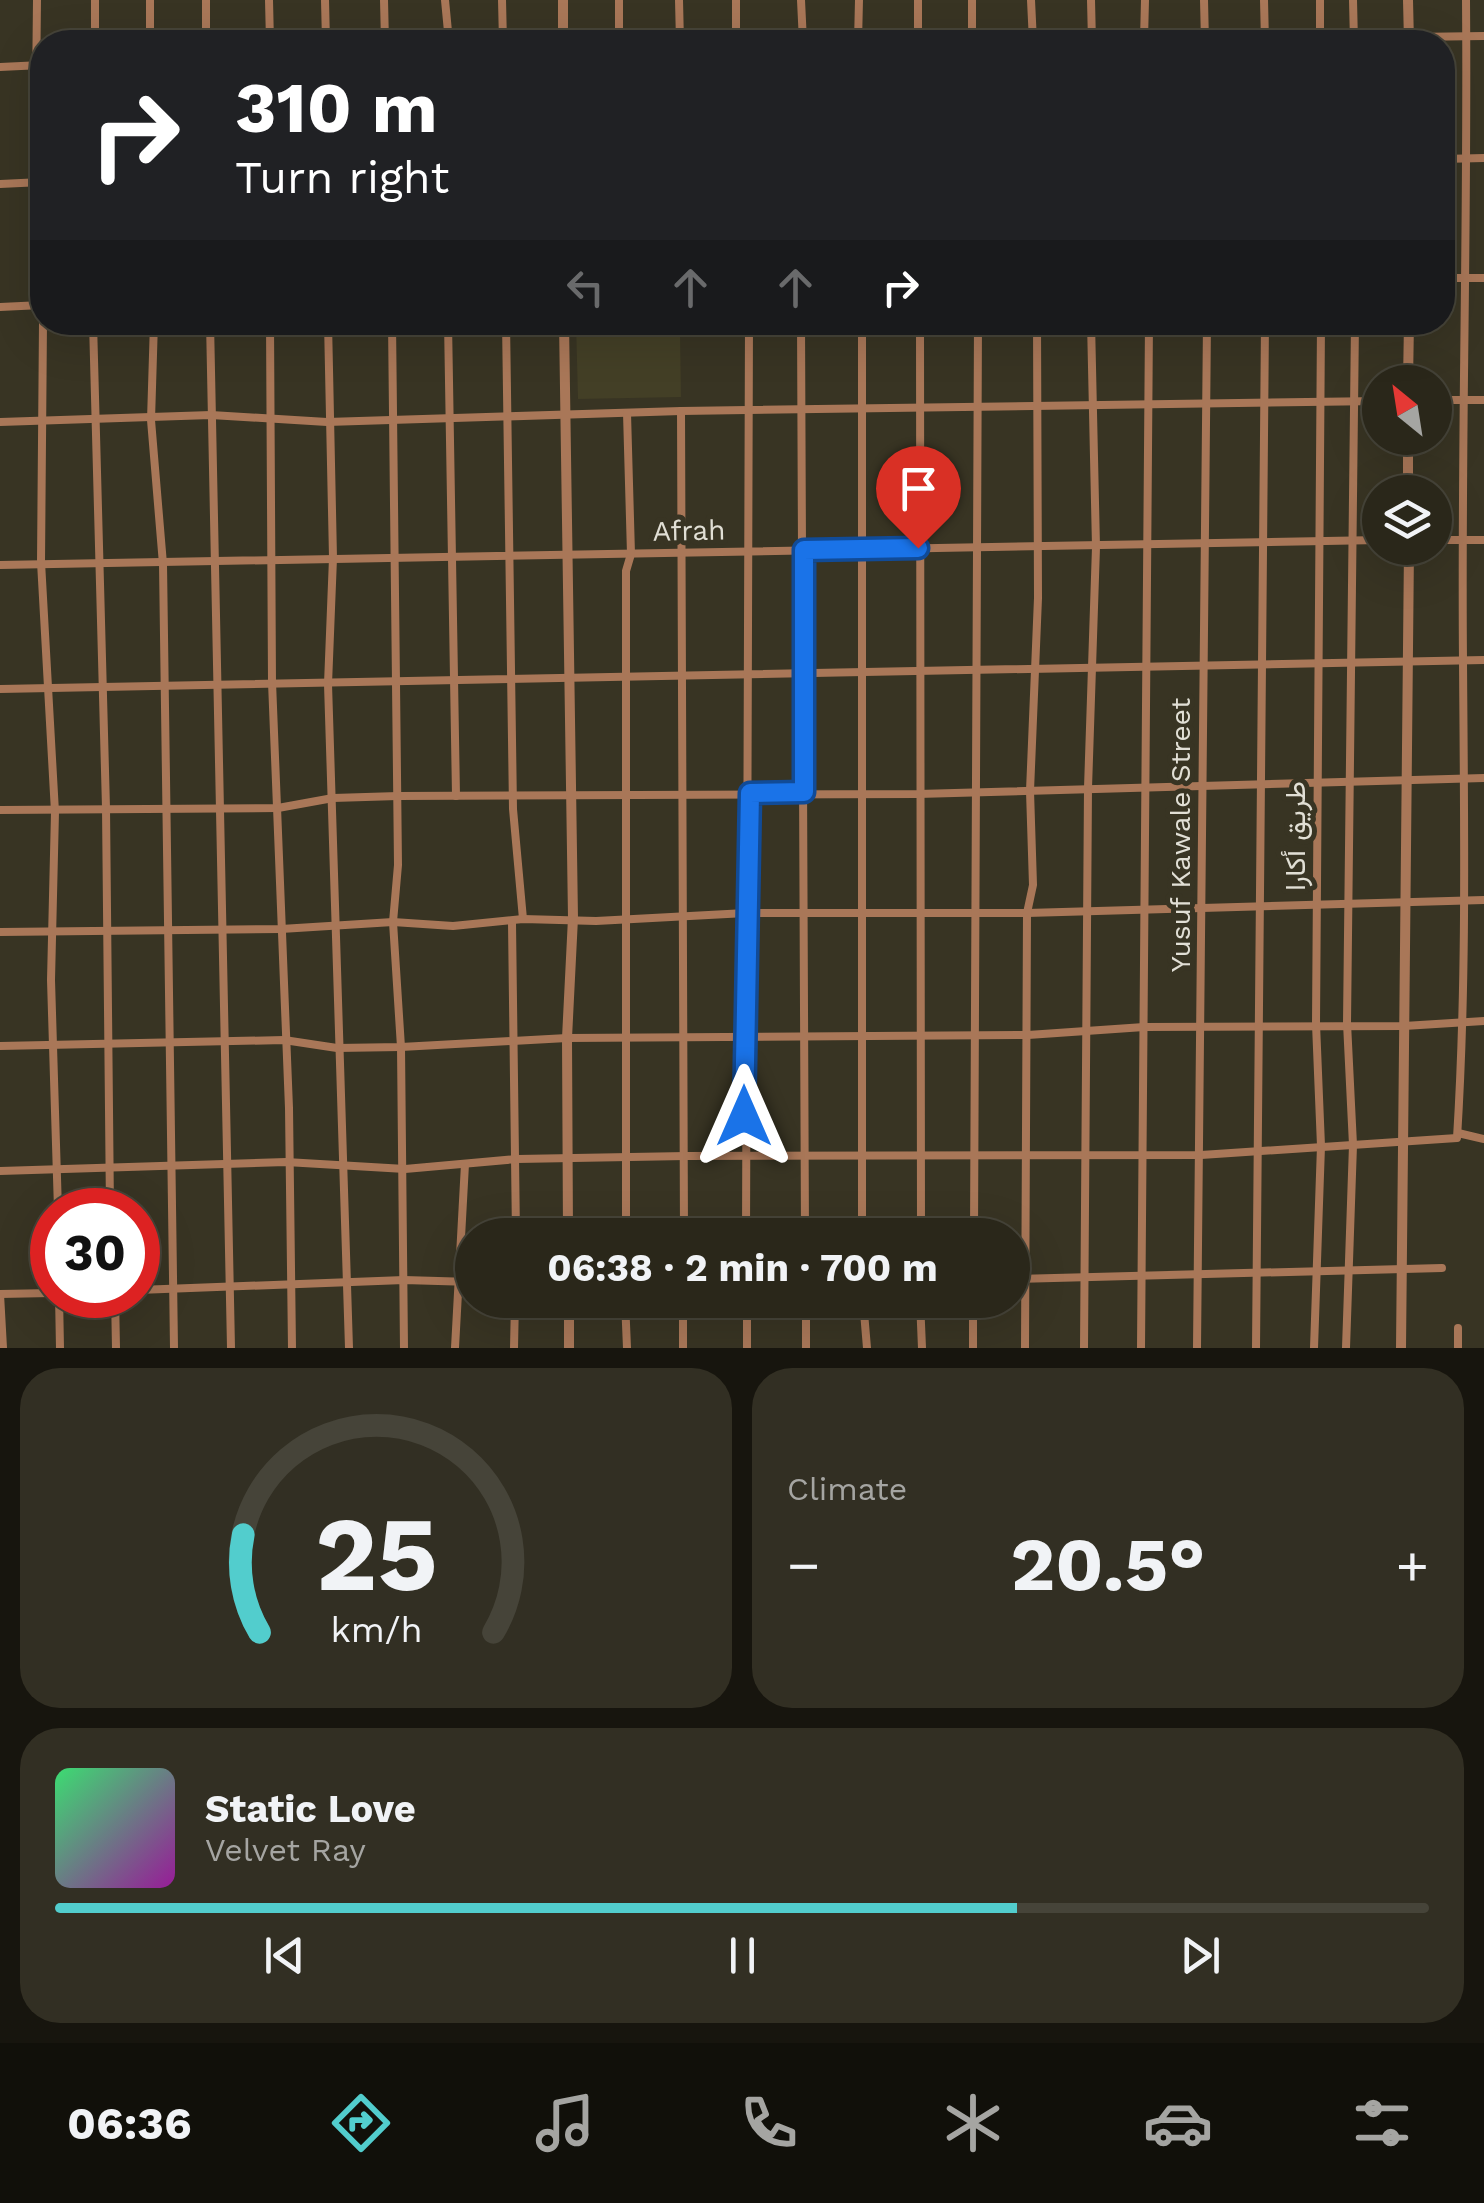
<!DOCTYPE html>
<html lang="en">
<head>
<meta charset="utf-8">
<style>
  :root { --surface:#2a271a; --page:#322f23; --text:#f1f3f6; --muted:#a5a5a2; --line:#464439; --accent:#52cdcd }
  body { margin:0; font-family:"Work Sans",Vazirmatn,sans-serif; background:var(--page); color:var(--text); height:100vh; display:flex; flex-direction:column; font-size:38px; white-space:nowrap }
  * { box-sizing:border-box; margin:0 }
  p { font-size:32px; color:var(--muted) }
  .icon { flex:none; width:55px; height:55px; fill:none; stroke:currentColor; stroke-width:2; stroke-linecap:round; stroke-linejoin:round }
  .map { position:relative; height:1348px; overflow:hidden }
  .side { display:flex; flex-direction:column; gap:20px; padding:20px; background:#17150e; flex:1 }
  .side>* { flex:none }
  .top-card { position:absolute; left:30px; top:30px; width:1425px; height:305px; border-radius:40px; box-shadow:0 10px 40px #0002,0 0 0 2px var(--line); background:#202124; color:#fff; overflow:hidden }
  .needle { width:65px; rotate:330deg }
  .tools { position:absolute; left:1362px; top:365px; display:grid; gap:20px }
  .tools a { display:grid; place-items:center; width:90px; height:90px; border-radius:50%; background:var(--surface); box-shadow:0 10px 40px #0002,0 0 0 2px var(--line); font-size:50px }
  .speed { position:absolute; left:30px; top:1188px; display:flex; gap:20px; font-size:50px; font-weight:700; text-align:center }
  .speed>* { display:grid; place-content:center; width:130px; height:130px; border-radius:50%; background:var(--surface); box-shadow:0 10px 40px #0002,0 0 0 2px var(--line); line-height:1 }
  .speed .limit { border:15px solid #d22; background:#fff; color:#111 }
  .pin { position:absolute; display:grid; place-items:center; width:85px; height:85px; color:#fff; margin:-102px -42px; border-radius:50% 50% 50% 0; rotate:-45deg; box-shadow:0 0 10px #0007 }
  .pin .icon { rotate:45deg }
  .me { position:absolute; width:110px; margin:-55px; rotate:0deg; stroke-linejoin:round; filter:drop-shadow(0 0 8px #0008) }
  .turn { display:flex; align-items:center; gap:35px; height:210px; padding:0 40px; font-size:45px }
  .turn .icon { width:130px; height:130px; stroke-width:2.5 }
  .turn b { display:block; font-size:70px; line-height:85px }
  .lanes { display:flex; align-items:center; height:95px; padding:0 40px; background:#0003; justify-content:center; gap:50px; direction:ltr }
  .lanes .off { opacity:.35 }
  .big { font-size:75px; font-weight:700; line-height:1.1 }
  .side .card { flex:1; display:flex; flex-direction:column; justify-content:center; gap:15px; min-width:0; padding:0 35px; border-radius:40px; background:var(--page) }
  .side .dial { align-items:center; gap:0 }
  .dial svg { height:260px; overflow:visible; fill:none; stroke:var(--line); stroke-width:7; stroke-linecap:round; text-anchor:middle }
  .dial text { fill:var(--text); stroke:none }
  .song { display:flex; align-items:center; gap:30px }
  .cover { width:120px; height:120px; border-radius:15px; background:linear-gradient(135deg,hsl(140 70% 55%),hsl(300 70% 35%)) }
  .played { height:10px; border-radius:5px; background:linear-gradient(90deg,var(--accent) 70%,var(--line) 70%) }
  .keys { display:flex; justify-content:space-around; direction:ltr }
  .heat { display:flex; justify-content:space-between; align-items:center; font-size:55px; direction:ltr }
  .side .tiles { flex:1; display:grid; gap:20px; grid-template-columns:1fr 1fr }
  .card:last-child { grid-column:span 2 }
  .trip { position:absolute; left:455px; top:1218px; width:575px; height:100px; border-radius:50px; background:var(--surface); box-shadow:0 10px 40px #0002,0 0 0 2px var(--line); font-weight:700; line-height:100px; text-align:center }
  .menu { display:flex; height:160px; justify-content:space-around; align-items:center; background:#11100a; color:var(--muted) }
  .menu .icon { width:70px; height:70px }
  .menu .current { color:var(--accent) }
  .menu b { font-size:45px; color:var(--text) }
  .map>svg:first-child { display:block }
</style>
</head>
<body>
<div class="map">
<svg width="1484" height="1348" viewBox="0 0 1484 1348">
  <rect width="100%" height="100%" fill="#383423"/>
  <polygon fill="#433f26" points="737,322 737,329 680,331 681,397 578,399 576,323"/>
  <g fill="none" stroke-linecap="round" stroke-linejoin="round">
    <g stroke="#a97758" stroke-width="8">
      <polyline points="37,0 35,182 42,301"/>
      <polyline points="95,0 95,42"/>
      <polyline points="269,0 270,42"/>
      <polyline points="325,0 326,42"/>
      <polyline points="384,0 385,42"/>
      <polyline points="445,0 449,42"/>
      <polyline points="502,0 503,42"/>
      <polyline points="619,0 619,42"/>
      <polyline points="679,0 680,42"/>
      <polyline points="801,0 803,42"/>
      <polyline points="918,0 918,42"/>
      <polyline points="972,0 972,42"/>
      <polyline points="1031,0 1033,42"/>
      <polyline points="1091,0 1092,42"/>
      <polyline points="1204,0 1205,42"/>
      <polyline points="1264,0 1265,42"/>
      <polyline points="1320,0 1320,40"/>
      <polyline points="1353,0 1354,42"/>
      <polyline points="1144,40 1145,0"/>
      <polyline points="150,42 150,0"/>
      <polyline points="206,42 206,0"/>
      <polyline points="736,42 736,0"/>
      <polyline points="858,42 859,0"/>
      <polyline points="1063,42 1484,36"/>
      <polyline points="0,67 42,65"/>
      <polyline points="1442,159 1484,158"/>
      <polyline points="0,184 42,182"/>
      <polyline points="1442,278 1484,278"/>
      <polyline points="0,307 42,305"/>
      <polyline points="43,322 41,562 55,812 51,980 58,1210"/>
      <polyline points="93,322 106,808 110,1210"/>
      <polyline points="154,322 151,420 163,564 174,1348"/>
      <polyline points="210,322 231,1348"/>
      <polyline points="270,322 272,682 289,1108 292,1348"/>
      <polyline points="328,322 333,558 328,684 349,1348"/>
      <polyline points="392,322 398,865 393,922 401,1047 404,1348"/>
      <polyline points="448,322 456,796"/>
      <polyline points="506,322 513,809 523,919"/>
      <polyline points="801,322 805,1235"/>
      <polyline points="920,322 921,1235"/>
      <polyline points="1435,400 1484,400"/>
      <polyline points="681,411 684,1235"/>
      <polyline points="0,422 211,415 327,422 681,411 1380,401"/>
      <polyline points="1435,540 1484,540"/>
      <polyline points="0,565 1380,540"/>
      <polyline points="0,689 1484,660"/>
      <polyline points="0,810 278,808 333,798 398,796 918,794 1484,778"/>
      <polyline points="512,923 516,1235"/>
      <polyline points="0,932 281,929 393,922 453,926 523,919 596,921 746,913 1027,913 1484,900"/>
      <polyline points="0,1046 284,1040 337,1048 401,1047 567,1038 1028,1035 1144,1027 1404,1026 1484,1021"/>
      <polyline points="1458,1133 1484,1139"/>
      <path d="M0,1171l286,-9 119,7 112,-10 169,-3 515,-1 256,-17c10,-160 7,-318 6,-478 -2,-220 5,-440 3,-660"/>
      <polyline points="626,1235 626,571 631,554 627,413"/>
      <polyline points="746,1235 749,322"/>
      <polyline points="862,1235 862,322"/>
      <polyline points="974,1235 978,322"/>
      <polyline points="1012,1279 1442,1268"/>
      <polyline points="138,1290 404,1280 472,1282"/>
      <polyline points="0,1294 3,1348"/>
      <polyline points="0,1294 52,1293"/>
      <polyline points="59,1295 60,1348"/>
      <polyline points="115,1295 116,1348"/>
      <polyline points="625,1300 627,1348"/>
      <polyline points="863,1300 867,1348"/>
      <polyline points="920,1300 922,1348"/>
      <polyline points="1458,1328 1458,1348"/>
      <polyline points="455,1348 465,1164"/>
      <polyline points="514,1348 515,1300"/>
      <polyline points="683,1348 683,1300"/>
      <polyline points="747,1348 747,1300"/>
      <polyline points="806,1348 806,1300"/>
      <polyline points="973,1348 973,1300"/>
      <polyline points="1025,1348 1027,913 1033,885 1030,791 1038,598 1037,322"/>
      <polyline points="1084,1348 1088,788 1096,547 1091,322"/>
      <polyline points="1141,1348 1149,322"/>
      <polyline points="1197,1348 1207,322"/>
      <polyline points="1256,1348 1265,322"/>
      <polyline points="1314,1348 1321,1146 1316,1024 1321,322"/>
      <polyline points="1346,1348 1353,1145 1347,1023 1355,322"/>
    </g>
    <g stroke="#a97758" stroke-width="10">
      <polyline points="563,0 563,42"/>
      <polyline points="1408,0 1409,42"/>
      <polyline points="564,322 573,918 567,1038 568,1235"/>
      <polyline points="1408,382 1409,322"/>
      <polyline points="1408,438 1408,492"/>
      <polyline points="569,1300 569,1348"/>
      <polyline points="1401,1348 1409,548"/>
    </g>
  </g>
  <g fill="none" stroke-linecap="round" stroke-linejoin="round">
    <defs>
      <polyline id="route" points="744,1116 750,793 804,792 804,550 918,548"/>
    </defs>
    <use href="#route" stroke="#114b97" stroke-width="25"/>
    <use href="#route" stroke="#1a73e8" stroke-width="18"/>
  </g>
  <g text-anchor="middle" stroke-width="10" stroke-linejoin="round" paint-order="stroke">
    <g font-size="28" fill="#e1dfd5" stroke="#383423">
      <text transform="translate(689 530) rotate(-1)" y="10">Afrah</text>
      <text transform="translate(1180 835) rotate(-90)" y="10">Yusuf Kawale Street</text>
      <text transform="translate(1295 836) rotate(-90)" y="10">طريق أكارا</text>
    </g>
  </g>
</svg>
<div class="tools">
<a><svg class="needle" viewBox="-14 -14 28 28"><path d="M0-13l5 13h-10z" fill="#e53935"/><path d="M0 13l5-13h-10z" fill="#a5a5a2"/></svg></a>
<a><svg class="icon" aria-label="layers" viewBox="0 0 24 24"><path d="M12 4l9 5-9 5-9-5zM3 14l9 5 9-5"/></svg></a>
</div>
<div class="speed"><div class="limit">30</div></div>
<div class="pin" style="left:918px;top:548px;background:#d93025"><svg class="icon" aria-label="arrive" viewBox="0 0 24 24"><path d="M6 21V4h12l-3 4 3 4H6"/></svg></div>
<svg class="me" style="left:744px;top:1116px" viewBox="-20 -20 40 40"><path d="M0-17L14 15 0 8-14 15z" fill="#1a73e8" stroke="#fff" stroke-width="4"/></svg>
<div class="trip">06:38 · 2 min · 700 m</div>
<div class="top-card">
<div class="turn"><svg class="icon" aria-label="right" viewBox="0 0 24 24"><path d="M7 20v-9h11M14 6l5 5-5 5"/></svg><div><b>310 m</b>Turn right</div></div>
<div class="lanes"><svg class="icon off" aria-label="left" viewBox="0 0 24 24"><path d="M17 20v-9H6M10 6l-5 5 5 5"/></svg><svg class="icon off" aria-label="ahead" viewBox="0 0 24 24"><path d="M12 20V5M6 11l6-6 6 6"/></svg><svg class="icon off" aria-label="ahead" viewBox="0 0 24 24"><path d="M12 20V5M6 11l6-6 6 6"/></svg><svg class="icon" aria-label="right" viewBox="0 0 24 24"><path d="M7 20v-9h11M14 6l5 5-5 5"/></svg></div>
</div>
</div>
<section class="side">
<div class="tiles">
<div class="card dial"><svg viewBox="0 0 100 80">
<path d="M14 69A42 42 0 1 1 86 69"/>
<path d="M14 69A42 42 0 0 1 9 39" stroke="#52cdcd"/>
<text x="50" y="56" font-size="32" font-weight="700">25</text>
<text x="50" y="72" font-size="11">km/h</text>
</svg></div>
<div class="card"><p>Climate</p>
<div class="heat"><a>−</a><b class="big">20.5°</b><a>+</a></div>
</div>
<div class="card">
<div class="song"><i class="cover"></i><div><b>Static Love</b><p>Velvet Ray</p></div></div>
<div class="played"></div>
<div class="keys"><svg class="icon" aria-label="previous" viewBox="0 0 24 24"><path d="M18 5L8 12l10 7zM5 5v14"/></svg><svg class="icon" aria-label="pause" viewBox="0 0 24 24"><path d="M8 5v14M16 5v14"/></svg><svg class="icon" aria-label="next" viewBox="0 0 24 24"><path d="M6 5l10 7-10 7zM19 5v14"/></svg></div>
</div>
</div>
</section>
<nav class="menu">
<b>06:36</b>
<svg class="icon current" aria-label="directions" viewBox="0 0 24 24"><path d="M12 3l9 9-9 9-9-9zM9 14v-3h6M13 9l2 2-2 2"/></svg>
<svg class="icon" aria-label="music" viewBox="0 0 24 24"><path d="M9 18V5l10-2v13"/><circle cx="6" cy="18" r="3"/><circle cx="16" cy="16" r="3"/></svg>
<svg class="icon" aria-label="phone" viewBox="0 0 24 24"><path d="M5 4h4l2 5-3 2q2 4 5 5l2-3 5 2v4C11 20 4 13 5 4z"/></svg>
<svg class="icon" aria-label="climate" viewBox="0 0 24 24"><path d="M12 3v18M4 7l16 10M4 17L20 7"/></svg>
<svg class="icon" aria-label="car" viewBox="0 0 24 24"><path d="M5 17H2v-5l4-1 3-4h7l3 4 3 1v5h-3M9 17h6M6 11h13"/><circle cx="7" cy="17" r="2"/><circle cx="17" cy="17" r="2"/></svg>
<svg class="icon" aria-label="filters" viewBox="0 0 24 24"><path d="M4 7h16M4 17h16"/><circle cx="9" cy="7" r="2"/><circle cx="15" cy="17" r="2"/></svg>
</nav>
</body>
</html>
